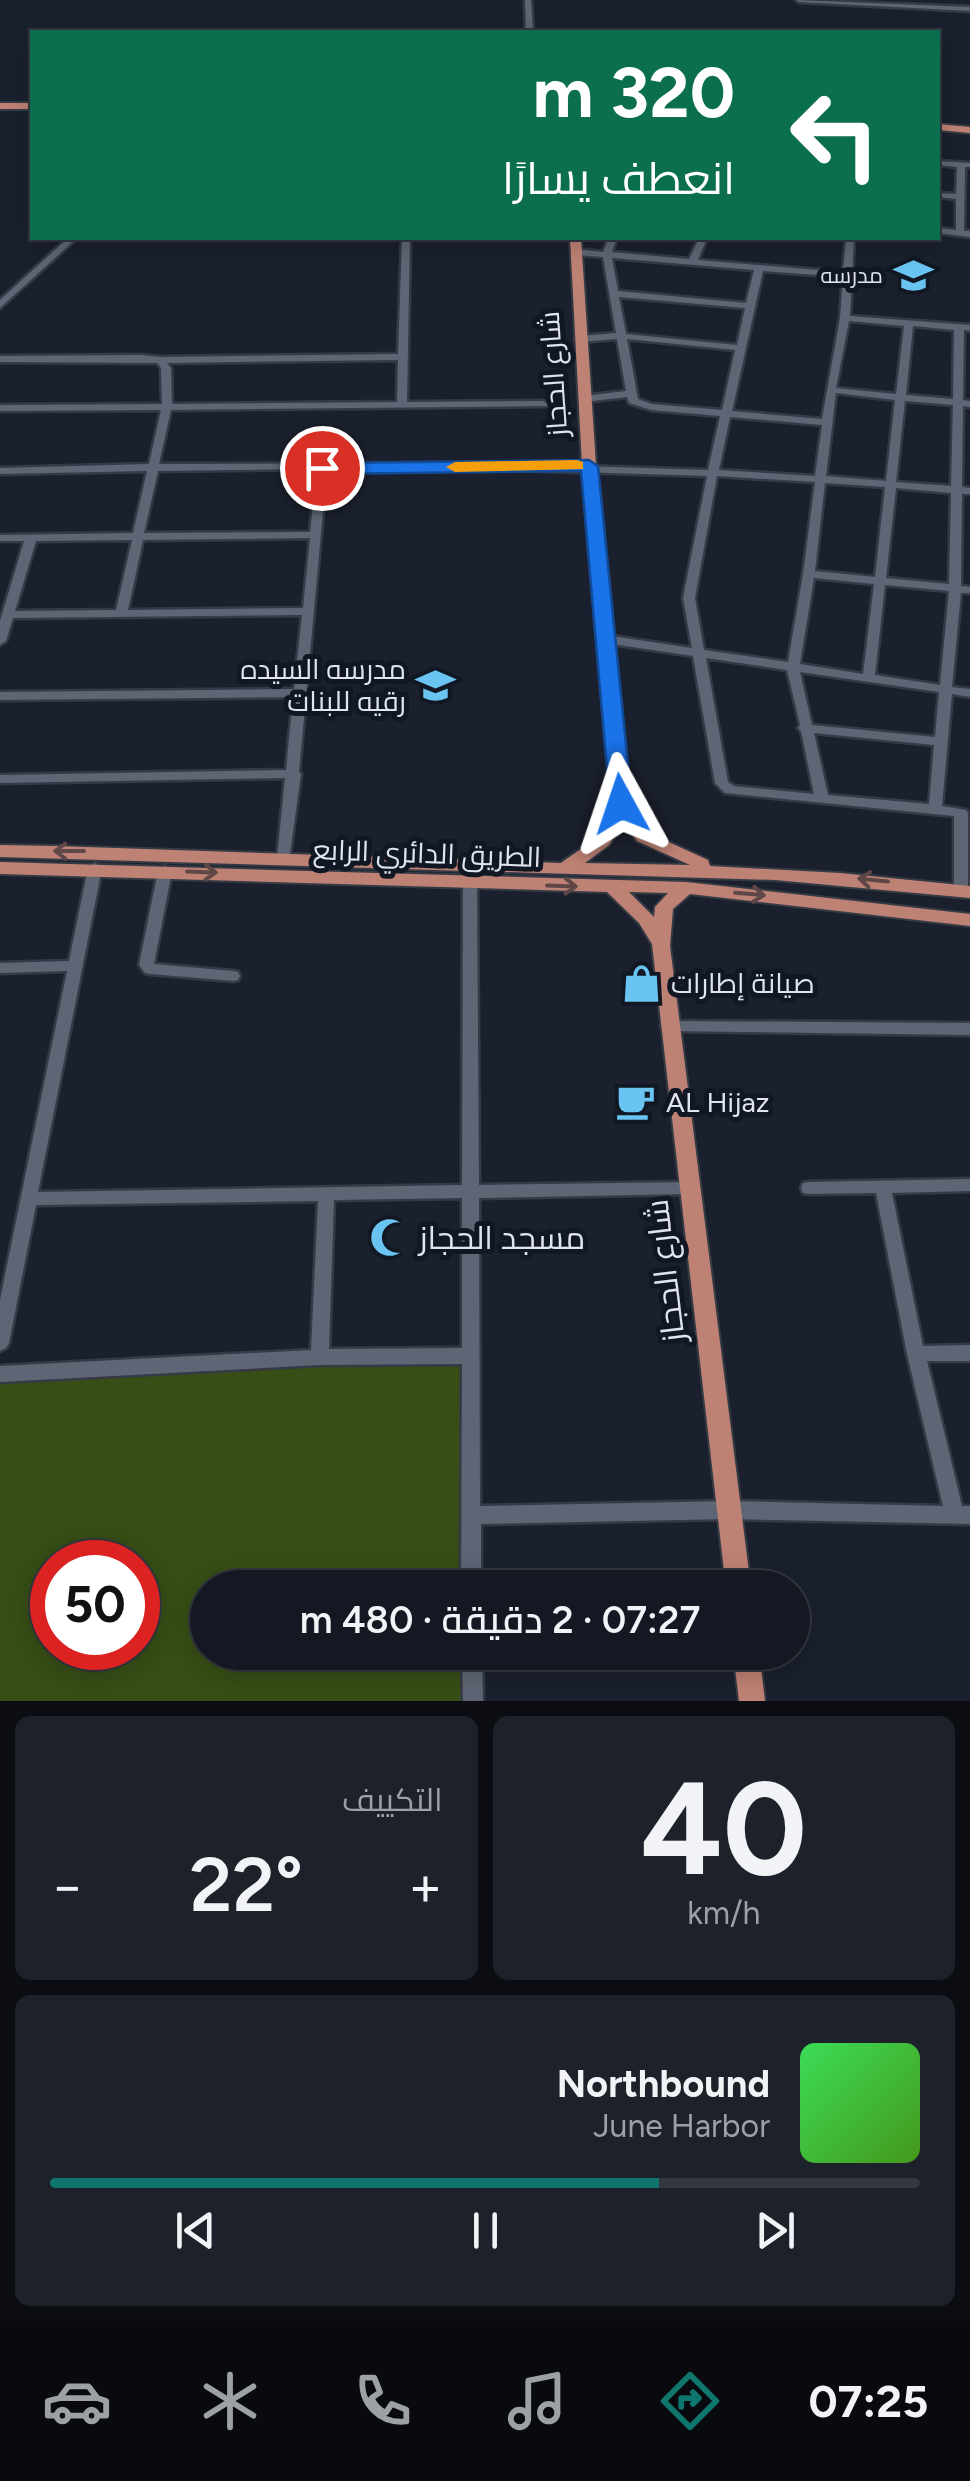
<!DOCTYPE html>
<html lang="ar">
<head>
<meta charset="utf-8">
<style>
  :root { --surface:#141822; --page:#1d212a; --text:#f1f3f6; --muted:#9da0a5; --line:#333740; --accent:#0f766e }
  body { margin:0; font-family:Figtree,Cairo,sans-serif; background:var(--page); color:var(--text); direction:rtl; height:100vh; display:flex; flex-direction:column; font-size:38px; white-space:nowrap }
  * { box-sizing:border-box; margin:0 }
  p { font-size:32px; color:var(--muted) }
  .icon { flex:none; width:55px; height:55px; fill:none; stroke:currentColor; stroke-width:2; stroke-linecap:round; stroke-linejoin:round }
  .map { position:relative; height:1701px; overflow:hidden; direction:ltr }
  .drawer { display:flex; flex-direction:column; gap:15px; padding:15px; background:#0b0d13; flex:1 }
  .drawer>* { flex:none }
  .top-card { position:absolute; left:30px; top:30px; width:910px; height:210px; border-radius:0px; box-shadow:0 5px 25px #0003,0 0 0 2px var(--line); direction:rtl; background:#0b6e4f; color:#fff; overflow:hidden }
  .speed { position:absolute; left:30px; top:1540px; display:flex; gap:20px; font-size:50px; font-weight:700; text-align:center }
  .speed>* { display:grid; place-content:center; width:130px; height:130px; border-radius:50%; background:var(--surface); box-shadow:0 5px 25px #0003,0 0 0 2px var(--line); line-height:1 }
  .speed .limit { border:15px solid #d22; background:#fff; color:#111 }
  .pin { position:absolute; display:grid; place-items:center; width:85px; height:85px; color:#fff; margin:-42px; border:5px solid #fff; border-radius:50%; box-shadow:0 2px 10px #0007 }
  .me { position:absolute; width:110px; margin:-55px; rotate:355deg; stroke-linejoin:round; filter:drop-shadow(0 0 8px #0008) }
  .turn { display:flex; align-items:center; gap:35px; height:210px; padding:0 40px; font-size:45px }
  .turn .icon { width:130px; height:130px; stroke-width:2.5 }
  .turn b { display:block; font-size:70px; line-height:85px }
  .big { font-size:75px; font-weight:600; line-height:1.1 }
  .drawer .tile { flex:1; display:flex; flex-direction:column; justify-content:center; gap:15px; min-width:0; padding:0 35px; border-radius:15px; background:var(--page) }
  .drawer .dial { align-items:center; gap:0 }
  .dial b { font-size:130px; line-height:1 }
  .song { display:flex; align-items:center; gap:30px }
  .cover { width:120px; height:120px; border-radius:15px; background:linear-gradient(135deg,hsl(130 70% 55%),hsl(100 70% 35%)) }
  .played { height:10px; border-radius:5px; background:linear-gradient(90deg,var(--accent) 70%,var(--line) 70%) }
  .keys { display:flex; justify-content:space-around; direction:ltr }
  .heat { display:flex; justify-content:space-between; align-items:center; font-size:55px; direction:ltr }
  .drawer .tiles { flex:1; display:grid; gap:15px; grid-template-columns:1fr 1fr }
  .tile:last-child { grid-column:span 2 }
  .trip { position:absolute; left:190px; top:1570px; width:620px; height:100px; border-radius:50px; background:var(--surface); box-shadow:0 5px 25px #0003,0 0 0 2px var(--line); font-weight:600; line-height:100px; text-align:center; direction:rtl }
  .menu { display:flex; height:160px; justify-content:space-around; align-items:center; background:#080a0e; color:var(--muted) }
  .menu .icon { width:70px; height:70px }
  .menu .active { color:var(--accent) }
  .menu b { font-size:45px; color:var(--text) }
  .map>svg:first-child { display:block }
</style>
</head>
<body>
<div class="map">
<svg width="970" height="1701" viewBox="0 0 970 1701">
  <rect width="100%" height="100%" fill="#1a202d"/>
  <path fill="#374e16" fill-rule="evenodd" d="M468,1358v229l-260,1v64l260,1v48h-468v-334zM52,1562h86v86h-86z"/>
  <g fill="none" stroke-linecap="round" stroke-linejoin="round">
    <defs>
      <g id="minor">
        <polygon points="525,0 531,0 533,32 526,32"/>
        <polygon points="796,0 970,7 970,11 799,2"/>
        <polygon points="938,161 970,163 970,167 965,167 964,231 970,231 970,237 938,233 938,228 956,230 956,199 938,197 938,193 956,194 957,167 938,165"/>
        <polygon points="68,238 77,238 0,308 0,300"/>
        <path d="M402,238h8l-3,164 136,-1 5,3 -1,2 -376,4 -12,54 326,-1 223,7 12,-54 -69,-6 -22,-7 -2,-6 -43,5 -5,-3 5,-3 42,-5 -9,-52 -37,3 -5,-3 5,-3 36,-3 -13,-76 -28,-2 -4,-3 4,-3 28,3 6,-14h8l-5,14 77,7 10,-21h8l-9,22 145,12 3,-34h8l-4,78 120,9v6l-6,-1 -1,70 7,1v6l-7,-1 -1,81 8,1v6h-8l-1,92 9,1v6h-9l-9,94 18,2v8l-18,-3 -10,112 24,4 2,3v78l-2,3h-10l-2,-3v-75l-229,-23 -10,-10 -22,-127 -88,-13 -6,-4 6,-4 87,13 -9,-50 24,-122 -222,-7h-158l-28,303 2,2 -12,87h-10l-2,-3 8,-80 -285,5v-8l286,-5 7,-73 -293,3v-8l294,-3 8,-74 -289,3 -7,23 -6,4v-24l24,-80h-24v-6l133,-2 14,-62 -147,3v-6l149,-4 12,-54 -161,1v-6l162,-1 -1,-36 -4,-5 -157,-1v-6l141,-1 19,2 238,-3zM612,258l142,12 -8,33 -128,-12zM763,271l80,6 -3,41 -18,101 -90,-8zM619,297l126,11 -8,37 -111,-11zM849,321l55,5 -8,68 -60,-6zM913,326l41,4 -1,69 -47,-4zM627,339l108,11 -13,60 -70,-6 -14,-5zM398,360l-1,42 -225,2 -1,-36 -4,-5zM836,393l59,7 -9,81 -60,-5zM905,401l48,4 -2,81 -55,-4zM730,417l92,8 -7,51 -96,-6zM317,469l-7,63 -166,1 14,-62zM717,476l98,6 -12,92 -15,88 -84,-12 -9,-52zM825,483l60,4 -10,90 -60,-6zM896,488l55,5 -2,91 -63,-6zM310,538l-7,70 -175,2 15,-70zM132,540l-16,70 -101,1 21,-70zM814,578l60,6 -11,90 -63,-10zM885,585l64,6 -9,94 -65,-10zM706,658l81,12 13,55 -2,3 3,3 13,63 -80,-8 -6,-4zM800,672l139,20 -4,45 -123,-12zM814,733l120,12 -5,59 -101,-9z"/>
        <path d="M95,863l7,5 -64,324 424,-7 1,-304 2,-3h10l2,3 2,304 211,-3 6,1 2,5 -2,5 -6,1 -211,4 1,308 249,-5 214,5 -36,-152 -31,-161 -67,1 -6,-1 -2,-5 2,-5 6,-1 161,-3v12l-78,2 31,153 47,-1v16h-43l35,145h8v18l-241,-5 -248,5v64h-20l1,-224 -142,1 -320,17v-16l311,-16 7,-149 -282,4 -27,138 -3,5 -6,3v-51l67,-329 -67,2v-10l69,-2 19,-93zM462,1198v150l-133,1 5,-149z"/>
        <polygon points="165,866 172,871 154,964 233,971 238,972 240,976 238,980 233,981 150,974 145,973 139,965 158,871"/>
        <polygon points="669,1021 970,1023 970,1035 669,1031 664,1030 661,1026 664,1022"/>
        <polygon points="462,1652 482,1652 483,1701 463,1701"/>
      </g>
      <g id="major">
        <rect x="0" y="103" width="32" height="6"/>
        <polygon points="938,124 970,127 970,133 938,130"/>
        <path d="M570,238h11l15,227 33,339 20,29 59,27 2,6 130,7 130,13v12l-195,-18 -775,-23v-12l56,1 505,17c27,-20 42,-24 51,-59l-30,-339zM624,822l13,19 53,24 -105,-2 24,-18z"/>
        <path d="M0,862l686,20 284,32v12l-280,-32 -17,15 -3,37 81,642h-25l-74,-644 -13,-21 -32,-31 -607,-18zM629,892l39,1 -13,14 -1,10z"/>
        <polygon points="733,1652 759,1652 765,1701 739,1701"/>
      </g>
    </defs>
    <use href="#minor" stroke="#353a45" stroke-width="5"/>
    <use href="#major" stroke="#353a45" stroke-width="4"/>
    <use href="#minor" fill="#5e6675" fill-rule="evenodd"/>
    <use href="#major" fill="#be8274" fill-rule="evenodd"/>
  </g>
  <defs><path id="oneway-shaft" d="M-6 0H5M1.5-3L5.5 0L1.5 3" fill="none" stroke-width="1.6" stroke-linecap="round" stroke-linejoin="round" transform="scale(2.5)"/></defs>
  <g stroke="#5f4747">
    <use href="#oneway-shaft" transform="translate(69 851) rotate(-180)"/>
    <use href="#oneway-shaft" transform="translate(202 872) rotate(2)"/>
    <use href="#oneway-shaft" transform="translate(873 880) rotate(-174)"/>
    <use href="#oneway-shaft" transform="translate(562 886) rotate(2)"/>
    <use href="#oneway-shaft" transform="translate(750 894) rotate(5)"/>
  </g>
  <polygon fill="#1a73e8" stroke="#114b97" stroke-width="2.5" points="589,460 598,466 632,804 621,812 610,804 581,471 322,474 313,468 322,463"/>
  <polygon fill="#f59e0b" points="577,460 583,462 583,469 455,472 446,467 455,462"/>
  <defs>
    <symbol id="school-bare" viewBox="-9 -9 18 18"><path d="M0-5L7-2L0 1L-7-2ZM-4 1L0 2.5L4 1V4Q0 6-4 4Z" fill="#69c4f1" stroke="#111723" stroke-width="2.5" paint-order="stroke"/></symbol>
    <symbol id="shop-bare" viewBox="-9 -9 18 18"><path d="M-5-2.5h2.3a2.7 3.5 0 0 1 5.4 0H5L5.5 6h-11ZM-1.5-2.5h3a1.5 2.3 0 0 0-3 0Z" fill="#69c4f1" stroke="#111723" stroke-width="2.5" paint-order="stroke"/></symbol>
    <symbol id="cafe-bare" viewBox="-9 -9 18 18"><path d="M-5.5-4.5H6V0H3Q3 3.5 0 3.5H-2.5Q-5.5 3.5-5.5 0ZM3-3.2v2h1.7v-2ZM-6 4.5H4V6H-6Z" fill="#69c4f1" stroke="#111723" stroke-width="2.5" paint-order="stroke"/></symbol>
    <symbol id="mosque-bare" viewBox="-9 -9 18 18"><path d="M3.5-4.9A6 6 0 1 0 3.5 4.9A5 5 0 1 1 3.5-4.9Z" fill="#69c4f1" stroke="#111723" stroke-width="2.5" paint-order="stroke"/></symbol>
  </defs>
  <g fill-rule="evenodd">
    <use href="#school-bare" x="886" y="248" width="55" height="55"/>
    <use href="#school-bare" x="408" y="658" width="55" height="55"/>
    <use href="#shop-bare" x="614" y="956" width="55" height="55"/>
    <use href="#cafe-bare" x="608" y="1074" width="55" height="55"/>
    <use href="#mosque-bare" x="362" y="1210" width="55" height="55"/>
  </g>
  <g text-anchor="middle" stroke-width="10" stroke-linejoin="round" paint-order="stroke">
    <g font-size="22" fill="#dfe4ed" stroke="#111723" text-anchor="end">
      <text x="883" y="283">مدرسه</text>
    </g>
    <g font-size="28" fill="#dfe4ed" stroke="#111723">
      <text transform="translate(553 374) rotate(-94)" y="10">شارع الحجاز</text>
      <text transform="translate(427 853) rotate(2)" y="10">الطريق الدائري الرابع</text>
    </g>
    <g font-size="28" fill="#dfe4ed" stroke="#111723" text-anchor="start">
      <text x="406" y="679" text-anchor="end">مدرسه السيده<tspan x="406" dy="32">رقيه للبنات</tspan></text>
      <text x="671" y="993">صيانة إطارات</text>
      <text x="666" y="1112">AL Hijaz</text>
    </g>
    <g font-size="32" fill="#dfe4ed" stroke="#111723" text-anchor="start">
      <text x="419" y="1249">مسجد الحجاز</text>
    </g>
    <g font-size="32" fill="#dfe4ed" stroke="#111723">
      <text transform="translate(665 1271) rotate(-97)" y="11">شارع الحجاز</text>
    </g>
  </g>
</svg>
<div class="speed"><div class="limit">50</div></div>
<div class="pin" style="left:322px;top:468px;background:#d93025"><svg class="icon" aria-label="arrive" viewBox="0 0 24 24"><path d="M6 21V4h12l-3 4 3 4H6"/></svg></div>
<svg class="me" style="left:621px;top:804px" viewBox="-20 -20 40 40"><path d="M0-17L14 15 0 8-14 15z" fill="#1a73e8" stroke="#fff" stroke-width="4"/></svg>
<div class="trip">07:27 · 2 دقيقة · 480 m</div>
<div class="top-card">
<div class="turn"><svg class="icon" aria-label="left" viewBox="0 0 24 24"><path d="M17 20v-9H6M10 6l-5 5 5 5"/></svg><div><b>320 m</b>انعطف يسارًا</div></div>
</div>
</div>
<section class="drawer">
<div class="tiles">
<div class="tile dial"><b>40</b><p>km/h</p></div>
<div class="tile"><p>التكييف</p>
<div class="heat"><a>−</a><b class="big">22°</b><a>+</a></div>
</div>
<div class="tile">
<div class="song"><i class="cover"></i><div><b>Northbound</b><p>June Harbor</p></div></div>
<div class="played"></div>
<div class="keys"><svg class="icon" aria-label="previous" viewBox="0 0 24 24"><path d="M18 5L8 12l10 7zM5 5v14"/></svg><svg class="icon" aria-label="pause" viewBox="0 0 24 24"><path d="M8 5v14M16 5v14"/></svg><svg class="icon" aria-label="next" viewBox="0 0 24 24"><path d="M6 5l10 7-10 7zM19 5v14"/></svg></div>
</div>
</div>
</section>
<nav class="menu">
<b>07:25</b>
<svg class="icon active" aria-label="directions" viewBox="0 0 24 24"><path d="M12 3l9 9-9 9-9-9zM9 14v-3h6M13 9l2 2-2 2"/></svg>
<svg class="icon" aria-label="music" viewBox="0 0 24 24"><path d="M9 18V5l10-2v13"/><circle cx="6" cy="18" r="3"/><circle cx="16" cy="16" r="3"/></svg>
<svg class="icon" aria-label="phone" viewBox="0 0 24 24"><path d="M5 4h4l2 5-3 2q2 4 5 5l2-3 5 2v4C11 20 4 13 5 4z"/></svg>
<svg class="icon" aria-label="climate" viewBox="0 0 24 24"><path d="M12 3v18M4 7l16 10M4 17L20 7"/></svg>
<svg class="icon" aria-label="car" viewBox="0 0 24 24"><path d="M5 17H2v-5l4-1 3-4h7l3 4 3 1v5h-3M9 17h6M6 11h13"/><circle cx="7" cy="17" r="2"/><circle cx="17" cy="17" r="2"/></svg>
</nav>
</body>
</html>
